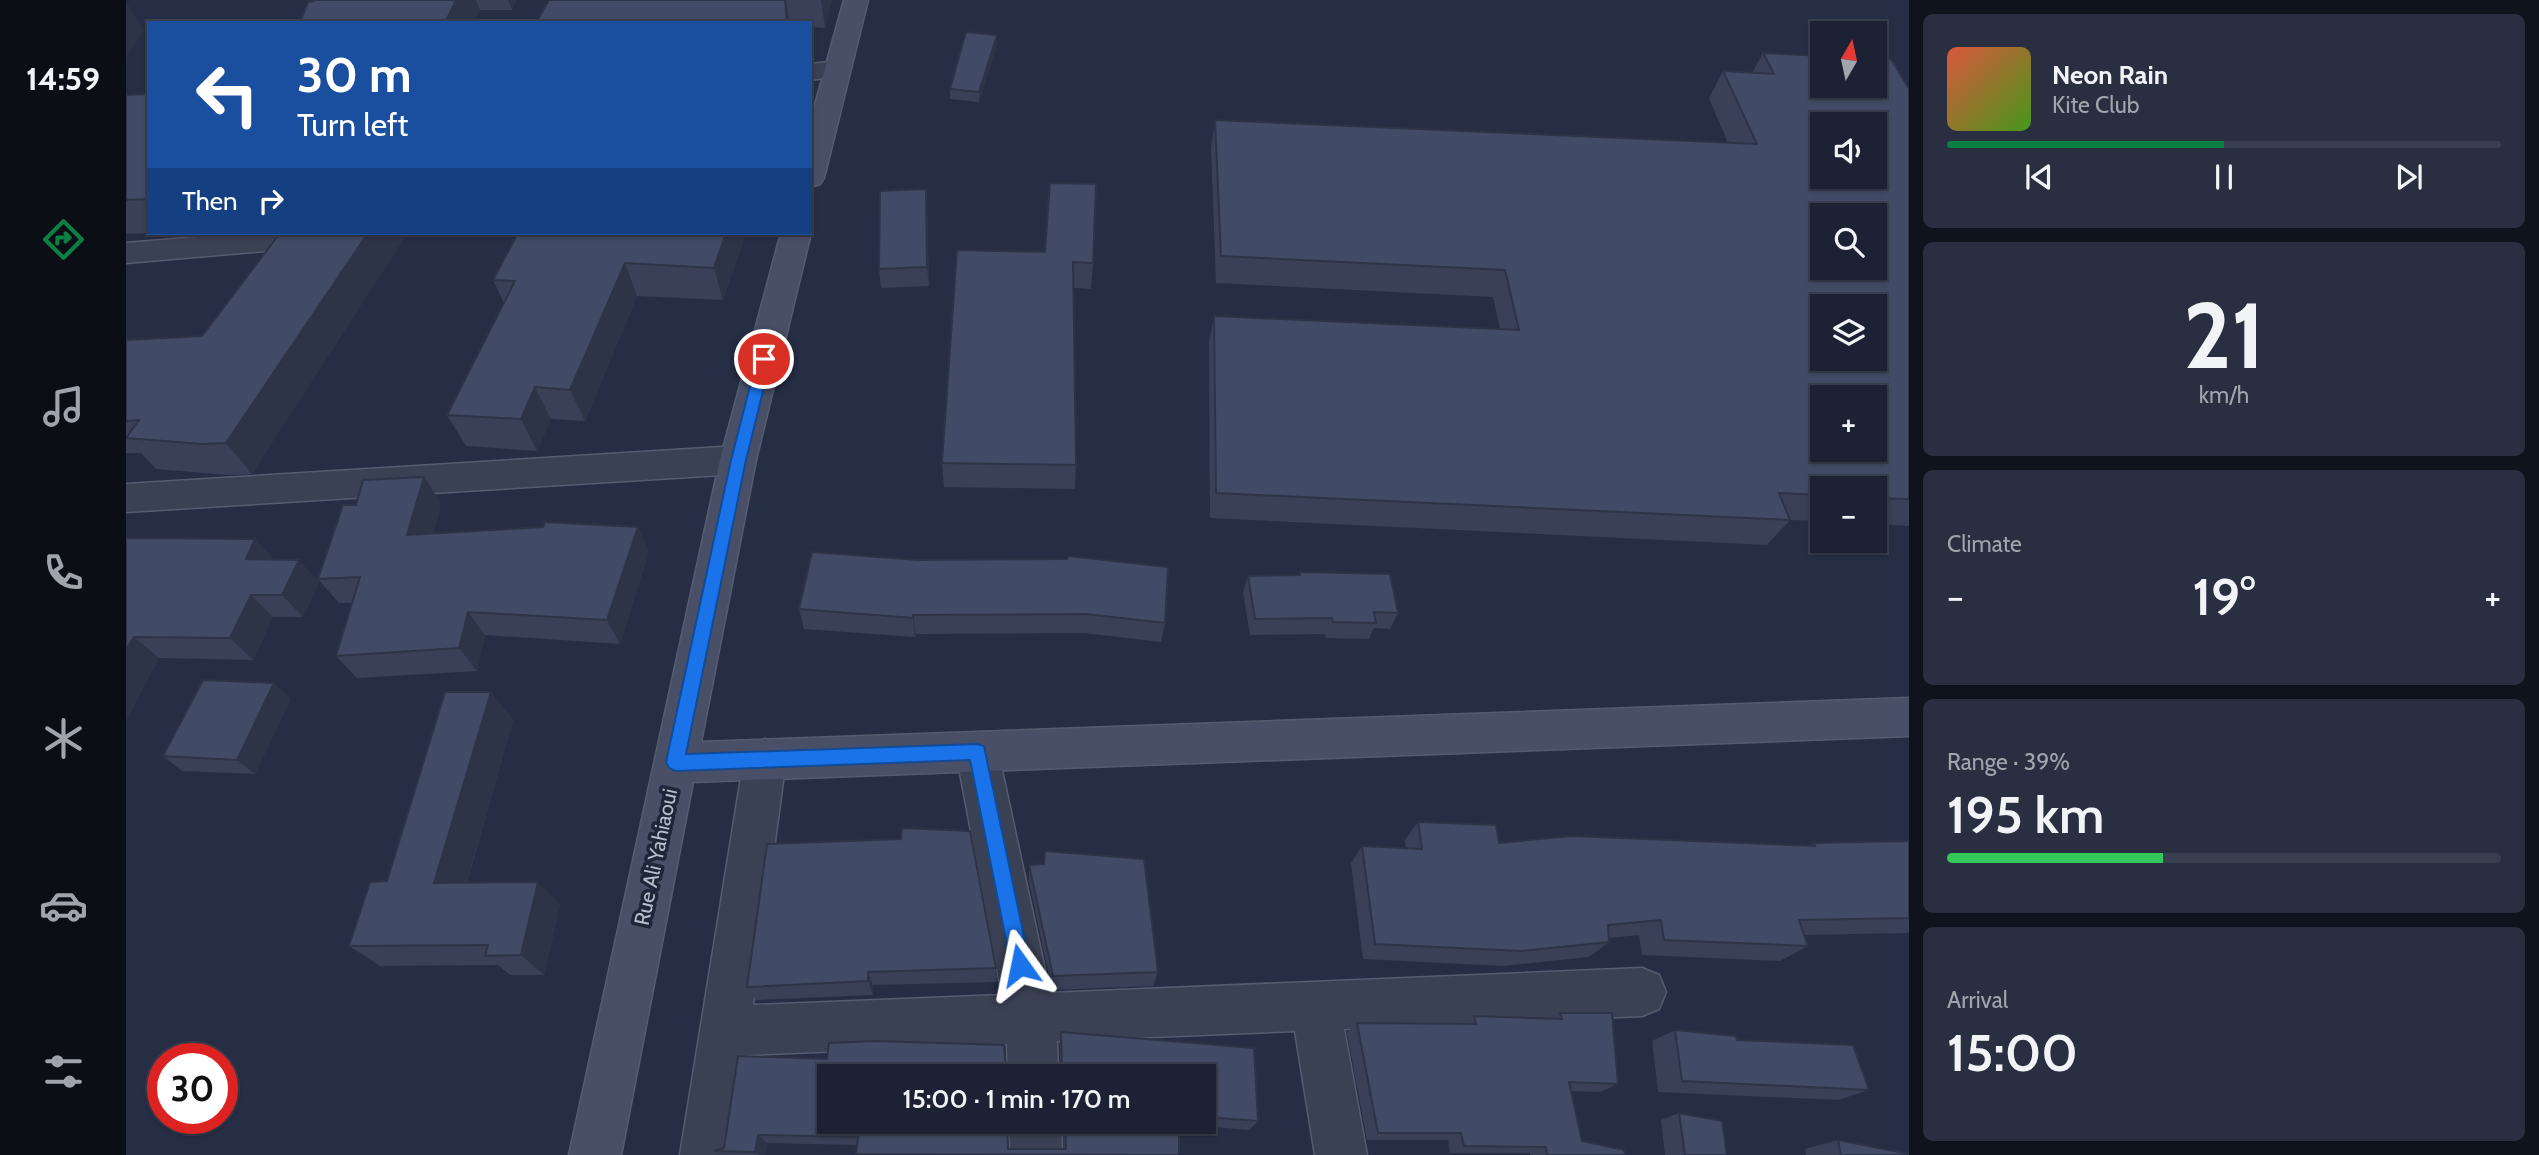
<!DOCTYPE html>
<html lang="en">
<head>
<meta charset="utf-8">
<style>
  :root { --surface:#1c2234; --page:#292f40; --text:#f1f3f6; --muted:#a0a4ac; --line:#3a3f4f; --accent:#0b8043 }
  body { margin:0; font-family:Cabin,sans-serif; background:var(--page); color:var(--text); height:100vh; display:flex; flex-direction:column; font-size:26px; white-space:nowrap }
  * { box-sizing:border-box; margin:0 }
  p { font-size:23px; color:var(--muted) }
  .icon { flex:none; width:38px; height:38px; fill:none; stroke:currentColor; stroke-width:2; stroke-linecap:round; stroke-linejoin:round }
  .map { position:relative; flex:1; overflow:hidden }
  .panel { display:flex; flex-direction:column; gap:14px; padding:14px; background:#0f131d; width:630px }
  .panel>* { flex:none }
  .banner { position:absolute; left:21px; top:21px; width:665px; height:214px; border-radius:0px; box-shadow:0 2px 5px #0004,0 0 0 2px var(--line); background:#1a4fa0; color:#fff; overflow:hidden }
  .needle { width:46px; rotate:9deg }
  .buttons { position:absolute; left:1684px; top:21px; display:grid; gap:14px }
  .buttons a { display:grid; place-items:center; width:77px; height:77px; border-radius:0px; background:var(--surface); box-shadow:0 2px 5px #0004,0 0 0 2px var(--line); font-size:35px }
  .speed { position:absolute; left:21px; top:1043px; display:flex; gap:14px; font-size:35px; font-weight:700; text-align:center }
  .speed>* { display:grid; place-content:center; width:91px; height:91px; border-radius:50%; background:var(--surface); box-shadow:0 2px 5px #0004,0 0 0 2px var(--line); line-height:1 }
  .speed .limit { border:10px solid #d22; background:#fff; color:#111 }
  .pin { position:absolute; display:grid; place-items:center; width:60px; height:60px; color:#fff; margin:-30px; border:4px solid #fff; border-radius:50%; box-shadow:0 2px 7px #0007 }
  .me { position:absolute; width:77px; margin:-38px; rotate:348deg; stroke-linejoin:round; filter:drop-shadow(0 0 5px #0008) }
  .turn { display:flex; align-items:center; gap:24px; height:147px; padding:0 35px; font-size:32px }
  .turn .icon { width:91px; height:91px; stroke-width:2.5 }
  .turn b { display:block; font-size:49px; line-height:60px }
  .then { display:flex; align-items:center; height:66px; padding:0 35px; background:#0003; gap:14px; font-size:26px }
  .big { font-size:52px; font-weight:600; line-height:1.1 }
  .panel .widget { flex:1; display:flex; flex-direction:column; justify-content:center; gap:10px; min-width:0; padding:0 24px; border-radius:10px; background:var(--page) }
  .panel .dial { align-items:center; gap:0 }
  .dial b { font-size:91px; line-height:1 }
  .song { display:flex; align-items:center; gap:21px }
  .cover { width:84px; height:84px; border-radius:10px; background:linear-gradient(135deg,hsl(10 70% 55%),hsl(100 70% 35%)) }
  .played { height:7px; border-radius:4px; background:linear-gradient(90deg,var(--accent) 50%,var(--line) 50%) }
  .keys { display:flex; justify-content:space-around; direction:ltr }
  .heat { display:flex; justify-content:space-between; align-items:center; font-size:38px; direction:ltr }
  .charge { height:10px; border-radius:5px; background:linear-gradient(90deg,#34c759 39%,var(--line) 0) }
  .trip { position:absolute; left:691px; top:1064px; width:399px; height:70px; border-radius:0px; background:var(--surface); box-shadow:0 2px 5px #0004,0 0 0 2px var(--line); font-weight:600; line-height:70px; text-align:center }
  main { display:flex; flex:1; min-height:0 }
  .menu { display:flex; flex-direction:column; width:126px; justify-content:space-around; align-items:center; background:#0b0e15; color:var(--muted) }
  .menu .icon { width:49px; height:49px }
  .menu .active { color:var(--accent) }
  .menu b { font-size:32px; color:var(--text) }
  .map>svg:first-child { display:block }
</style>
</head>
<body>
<main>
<nav class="menu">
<b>14:59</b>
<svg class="icon active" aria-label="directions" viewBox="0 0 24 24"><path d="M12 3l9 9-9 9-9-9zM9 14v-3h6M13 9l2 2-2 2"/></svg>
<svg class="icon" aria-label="music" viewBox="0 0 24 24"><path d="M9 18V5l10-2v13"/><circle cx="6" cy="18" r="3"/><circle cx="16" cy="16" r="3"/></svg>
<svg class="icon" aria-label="phone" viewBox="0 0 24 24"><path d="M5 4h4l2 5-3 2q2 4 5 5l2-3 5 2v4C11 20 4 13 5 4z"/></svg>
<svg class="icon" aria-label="climate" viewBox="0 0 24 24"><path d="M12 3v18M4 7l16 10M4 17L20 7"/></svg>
<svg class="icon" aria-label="car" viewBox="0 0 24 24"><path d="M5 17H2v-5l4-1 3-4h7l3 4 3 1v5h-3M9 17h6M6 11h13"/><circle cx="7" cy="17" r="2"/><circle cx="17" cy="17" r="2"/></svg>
<svg class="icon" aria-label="filters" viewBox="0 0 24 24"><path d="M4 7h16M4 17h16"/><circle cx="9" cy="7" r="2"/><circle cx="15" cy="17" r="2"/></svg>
</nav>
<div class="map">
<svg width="1783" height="1155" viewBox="0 0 1783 1155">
  <rect width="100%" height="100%" fill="#262e45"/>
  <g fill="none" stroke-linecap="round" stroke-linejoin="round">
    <defs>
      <g id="street">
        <polygon points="712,61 721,63 725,69 721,75 684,80 684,64"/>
        <polygon points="120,233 247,233 243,240 232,243 0,263 0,243"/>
        <polygon points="612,446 625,450 630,460 625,470 612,474 0,512 0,484"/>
        <polygon points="851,733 866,738 872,752 924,993 1516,968 1533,975 1540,992 1533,1009 1516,1016 1218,1029 1241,1155 1189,1155 1169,1031 931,1041 932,1076 882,1076 881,1044 620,1055 606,1155 554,1155 618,759 624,745 639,739 654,745 660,759 627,1005 876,995 830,752 836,738"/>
        <polygon points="883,1122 935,1122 936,1155 884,1155"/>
      </g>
      <g id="secondary">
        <polygon points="718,0 742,0 698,178 694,184 684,187 684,123"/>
        <polygon points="684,232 685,233 630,460 575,742 1783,698 1783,736 567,782 495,1155 443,1155 594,460 655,233"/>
      </g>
    </defs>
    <use href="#street" stroke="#565c6f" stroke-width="3"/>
    <use href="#secondary" stroke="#565c6f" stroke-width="3"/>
    <use href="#street" fill="#3b4154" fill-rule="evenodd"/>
    <use href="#secondary" fill="#494f67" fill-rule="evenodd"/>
  </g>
  <g fill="#394057" fill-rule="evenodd">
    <polygon points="189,0 390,0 386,10 354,10 188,1"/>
    <polygon points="423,0 706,0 699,28 684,27 684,23 410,23"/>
    <polygon points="871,35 871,45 853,102 824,99 824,89"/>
    <polygon points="1637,53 1783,89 1783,526 1748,524 1748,488 1696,488 1696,521 1664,520 1641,545 1084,518 1083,343 1088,316 1374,329 1367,297 1090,283 1085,148 1089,120 1602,143 1583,98 1597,71 1626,73"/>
    <polygon points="23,94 23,233 0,234 0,95"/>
    <polygon points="801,208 803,286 755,288 753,269"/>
    <polygon points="392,233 620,233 597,300 511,296 459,421 425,419 411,451 340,446 321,415 378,303 367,280"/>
    <polygon points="831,250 967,263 965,289 948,288 950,465 949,489 818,487 816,463"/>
    <polygon points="76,336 126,474 103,475 30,469 15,453 0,453 0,340"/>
    <polygon points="315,503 307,534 523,551 494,644 359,635 351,671 231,678 210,656 226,603 213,603 192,579"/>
    <polygon points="0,538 129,539 147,559 193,582 177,617 147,617 127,660 33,658 0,720"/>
    <polygon points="686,552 1039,623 1035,642 958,633 790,634 789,637 678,629 673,609"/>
    <polygon points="1174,572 1272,613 1264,629 1248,628 1243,639 1200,638 1199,634 1124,635 1117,592 1122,576 1172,575"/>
    <polygon points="365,692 387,720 341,883 434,904 418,975 384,975 372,965 254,966 223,946 261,881"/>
    <polygon points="165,698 129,774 56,771 37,756"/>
    <polygon points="1292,822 1373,843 1682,846 1687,843 1783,841 1783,933 1678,935 1682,946 1654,961 1516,955 1513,935 1483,938 1483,942 1463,957 1377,966 1237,959 1225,863 1236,846 1280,848 1279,840"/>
    <polygon points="641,844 870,968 871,982 747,985 747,995 630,1000 621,987"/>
    <polygon points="903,865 1032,972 1027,986 926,990 903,881"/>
    <polygon points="1434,1013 1492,1084 1474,1092 1445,1091 1456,1141 1499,1155 1404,1155 1404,1153 1324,1153 1322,1140 1241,1140 1221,1033 1231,1023 1338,1024 1348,1016 1425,1018"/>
    <polygon points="1549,1030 1611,1040 1743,1090 1712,1100 1532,1092 1526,1041"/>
    <path d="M935,1032l193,16 4,73 -9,9 -70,-6v31h-322v-10l-90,-2 -2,12h-45l-6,-4 10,-3 14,-92 89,3 2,-16 46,-2 129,4 2,23 53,1 1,-1v-24zM704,1076h374v46h-141l1,27h-56l-1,-27h-177z"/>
    <polygon points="1553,1113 1601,1155 1539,1155 1535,1120"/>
    <polygon points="1712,1140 1783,1155 1680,1155 1679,1149"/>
  </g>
  <g fill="#2e3447">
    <polygon points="330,0 350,0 354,10 348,23 319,23"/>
    <polygon points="382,0 390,0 386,10"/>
    <polygon points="659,0 660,0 663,23 661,23"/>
    <polygon points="695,0 706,0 699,28"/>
    <polygon points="0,2 18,30 0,58"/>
    <polygon points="871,35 871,45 853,102 853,92"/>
    <polygon points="800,189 801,208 803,286 801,267"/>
    <polygon points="242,233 282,233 126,474 100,443"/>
    <polygon points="600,233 620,233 597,300 588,268"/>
    <polygon points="499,263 511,296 459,421 444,390"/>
    <polygon points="409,387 425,419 411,451 395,419"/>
    <polygon points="298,477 315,503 300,560 281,535"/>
    <polygon points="512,527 523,551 494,644 481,620"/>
    <polygon points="129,539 150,562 120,559"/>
    <polygon points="173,560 193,582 177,617 156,595"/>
    <polygon points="125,595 147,617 127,660 104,638"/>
    <polygon points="342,612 359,635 351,671 333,648"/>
    <polygon points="787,615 790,634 789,637 787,618"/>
    <polygon points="8,637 33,658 0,720 0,650"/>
    <polygon points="148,683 165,698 129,774 111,760"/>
    <polygon points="365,692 387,720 334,906 308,883"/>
    <polygon points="412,882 434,904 418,975 395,955"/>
    <polygon points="742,972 747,985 747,995 742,981"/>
    <polygon points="632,1135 641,1143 639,1155 633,1155 629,1152"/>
  </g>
  <g fill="#424b65" stroke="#2e3447" stroke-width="2" fill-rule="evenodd">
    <polygon points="189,0 330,0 319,23 174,23 182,2 188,1"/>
    <polygon points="423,0 659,0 661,23 410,23"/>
    <polygon points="840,32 871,35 853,92 824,89"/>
    <path d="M1637,53l59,3v30h52v-28l17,1 18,30v410l-35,-1v-10h-52v7l-43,-2 11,27 -574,-27 -2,-177 305,14 -14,-60 -284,-14 -6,-136 542,24 -34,-73 51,3zM1696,124h52v53h-52zM1696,215h52v53h-52zM1696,306h52v53h-52zM1696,397h52v53h-52z"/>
    <polygon points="23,94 23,199 0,200 0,95"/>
    <polygon points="924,183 970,184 967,263 947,262 950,465 816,463 831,250 919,252"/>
    <polygon points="800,189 801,267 753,269 754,191"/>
    <polygon points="154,233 242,233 100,443 76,444 0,438 13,420 0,421 0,340 76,336"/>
    <polygon points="392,233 600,233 588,268 499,263 444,390 409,387 395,419 321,415 389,281 367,280"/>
    <polygon points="298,477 281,535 417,527 419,522 512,527 481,620 342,612 333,648 210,656 234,577 192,579 217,505 230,505 237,480"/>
    <polygon points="0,538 129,539 120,559 173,560 156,595 125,595 104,638 8,637 0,650"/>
    <polygon points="686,552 792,560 941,559 942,556 1042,567 1039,623 960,614 787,615 787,618 673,609"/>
    <polygon points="1174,572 1264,574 1272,613 1248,612 1250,623 1207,622 1206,618 1129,619 1122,576 1174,575"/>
    <polygon points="77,680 148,683 111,760 37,756"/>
    <polygon points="319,692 365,692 308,883 412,882 395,955 359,956 362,945 223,946 244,882 261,881"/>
    <polygon points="1292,822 1370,825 1373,843 1446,836 1689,846 1687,843 1783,841 1783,918 1673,920 1682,946 1538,940 1535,920 1482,925 1483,942 1395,951 1249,944 1236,846 1296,849"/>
    <polygon points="776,828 844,831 870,968 742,972 742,981 621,987 641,844 775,839"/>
    <polygon points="919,851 1018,859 1032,972 927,976 903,865 918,864"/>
    <polygon points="1434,1013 1486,1013 1492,1084 1443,1082 1456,1141 1498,1150 1499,1155 1421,1155 1420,1147 1338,1146 1335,1133 1252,1133 1231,1023 1350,1024 1348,1016 1436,1019"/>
    <polygon points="1549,1030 1610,1036 1611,1040 1727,1045 1743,1090 1556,1081"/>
    <polygon points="935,1032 1128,1048 1132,1121 1078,1117 1078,1076 704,1076 704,1122 881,1122 882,1149 940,1149 939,1122 1053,1122 1053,1155 730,1154 732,1137 632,1135 629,1152 588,1151 598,1148 612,1056 701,1059 703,1043 749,1041 878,1045 880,1068 933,1069 936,1066"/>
    <polygon points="1553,1113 1596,1121 1601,1155 1559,1155"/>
    <polygon points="1712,1140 1783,1154 1783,1155 1715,1155"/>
  </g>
  <polygon fill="#1a73e8" stroke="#114b97" stroke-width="2" points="638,354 645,359 620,460 560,754 851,744 858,746 904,965 901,972 894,975 887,972 885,965 844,760 549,771 543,768 540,762 605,460 631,359"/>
  <g text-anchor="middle" stroke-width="7" stroke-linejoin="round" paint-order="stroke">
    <g font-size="21" fill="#b8bdce" stroke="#1f263a">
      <text transform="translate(530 857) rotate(-78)" y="7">Rue Ali Yahiaoui</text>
    </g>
  </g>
</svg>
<div class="buttons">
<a><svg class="needle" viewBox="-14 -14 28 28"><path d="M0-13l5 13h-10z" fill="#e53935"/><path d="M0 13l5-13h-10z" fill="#a0a4ac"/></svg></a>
<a><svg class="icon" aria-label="sound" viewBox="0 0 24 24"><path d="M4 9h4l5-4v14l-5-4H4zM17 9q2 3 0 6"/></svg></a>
<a><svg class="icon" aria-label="search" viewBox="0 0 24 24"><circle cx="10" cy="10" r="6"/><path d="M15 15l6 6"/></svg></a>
<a><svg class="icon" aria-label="layers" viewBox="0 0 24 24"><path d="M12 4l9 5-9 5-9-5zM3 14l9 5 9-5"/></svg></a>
<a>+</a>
<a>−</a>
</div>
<div class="speed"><div class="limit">30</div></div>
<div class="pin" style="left:638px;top:359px;background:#d93025"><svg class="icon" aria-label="arrive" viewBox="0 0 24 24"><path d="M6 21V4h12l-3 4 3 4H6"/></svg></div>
<svg class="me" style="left:894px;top:965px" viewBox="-20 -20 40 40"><path d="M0-17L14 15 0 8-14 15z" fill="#1a73e8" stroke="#fff" stroke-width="4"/></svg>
<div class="trip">15:00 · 1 min · 170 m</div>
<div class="banner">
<div class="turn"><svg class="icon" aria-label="left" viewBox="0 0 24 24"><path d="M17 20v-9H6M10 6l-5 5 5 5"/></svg><div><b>30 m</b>Turn left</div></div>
<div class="then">Then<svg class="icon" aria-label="right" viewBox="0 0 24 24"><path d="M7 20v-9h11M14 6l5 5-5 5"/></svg></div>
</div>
</div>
<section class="panel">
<div class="widget">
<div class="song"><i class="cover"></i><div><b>Neon Rain</b><p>Kite Club</p></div></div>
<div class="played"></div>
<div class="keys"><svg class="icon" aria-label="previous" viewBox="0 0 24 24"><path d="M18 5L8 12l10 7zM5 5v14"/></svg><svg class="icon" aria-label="pause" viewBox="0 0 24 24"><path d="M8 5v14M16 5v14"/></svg><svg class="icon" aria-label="next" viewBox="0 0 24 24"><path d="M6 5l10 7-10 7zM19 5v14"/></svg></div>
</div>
<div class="widget dial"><b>21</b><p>km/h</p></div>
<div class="widget"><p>Climate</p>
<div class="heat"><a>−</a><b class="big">19°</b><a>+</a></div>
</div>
<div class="widget"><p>Range · 39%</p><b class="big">195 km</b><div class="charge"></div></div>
<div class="widget"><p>Arrival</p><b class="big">15:00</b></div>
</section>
</main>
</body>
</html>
